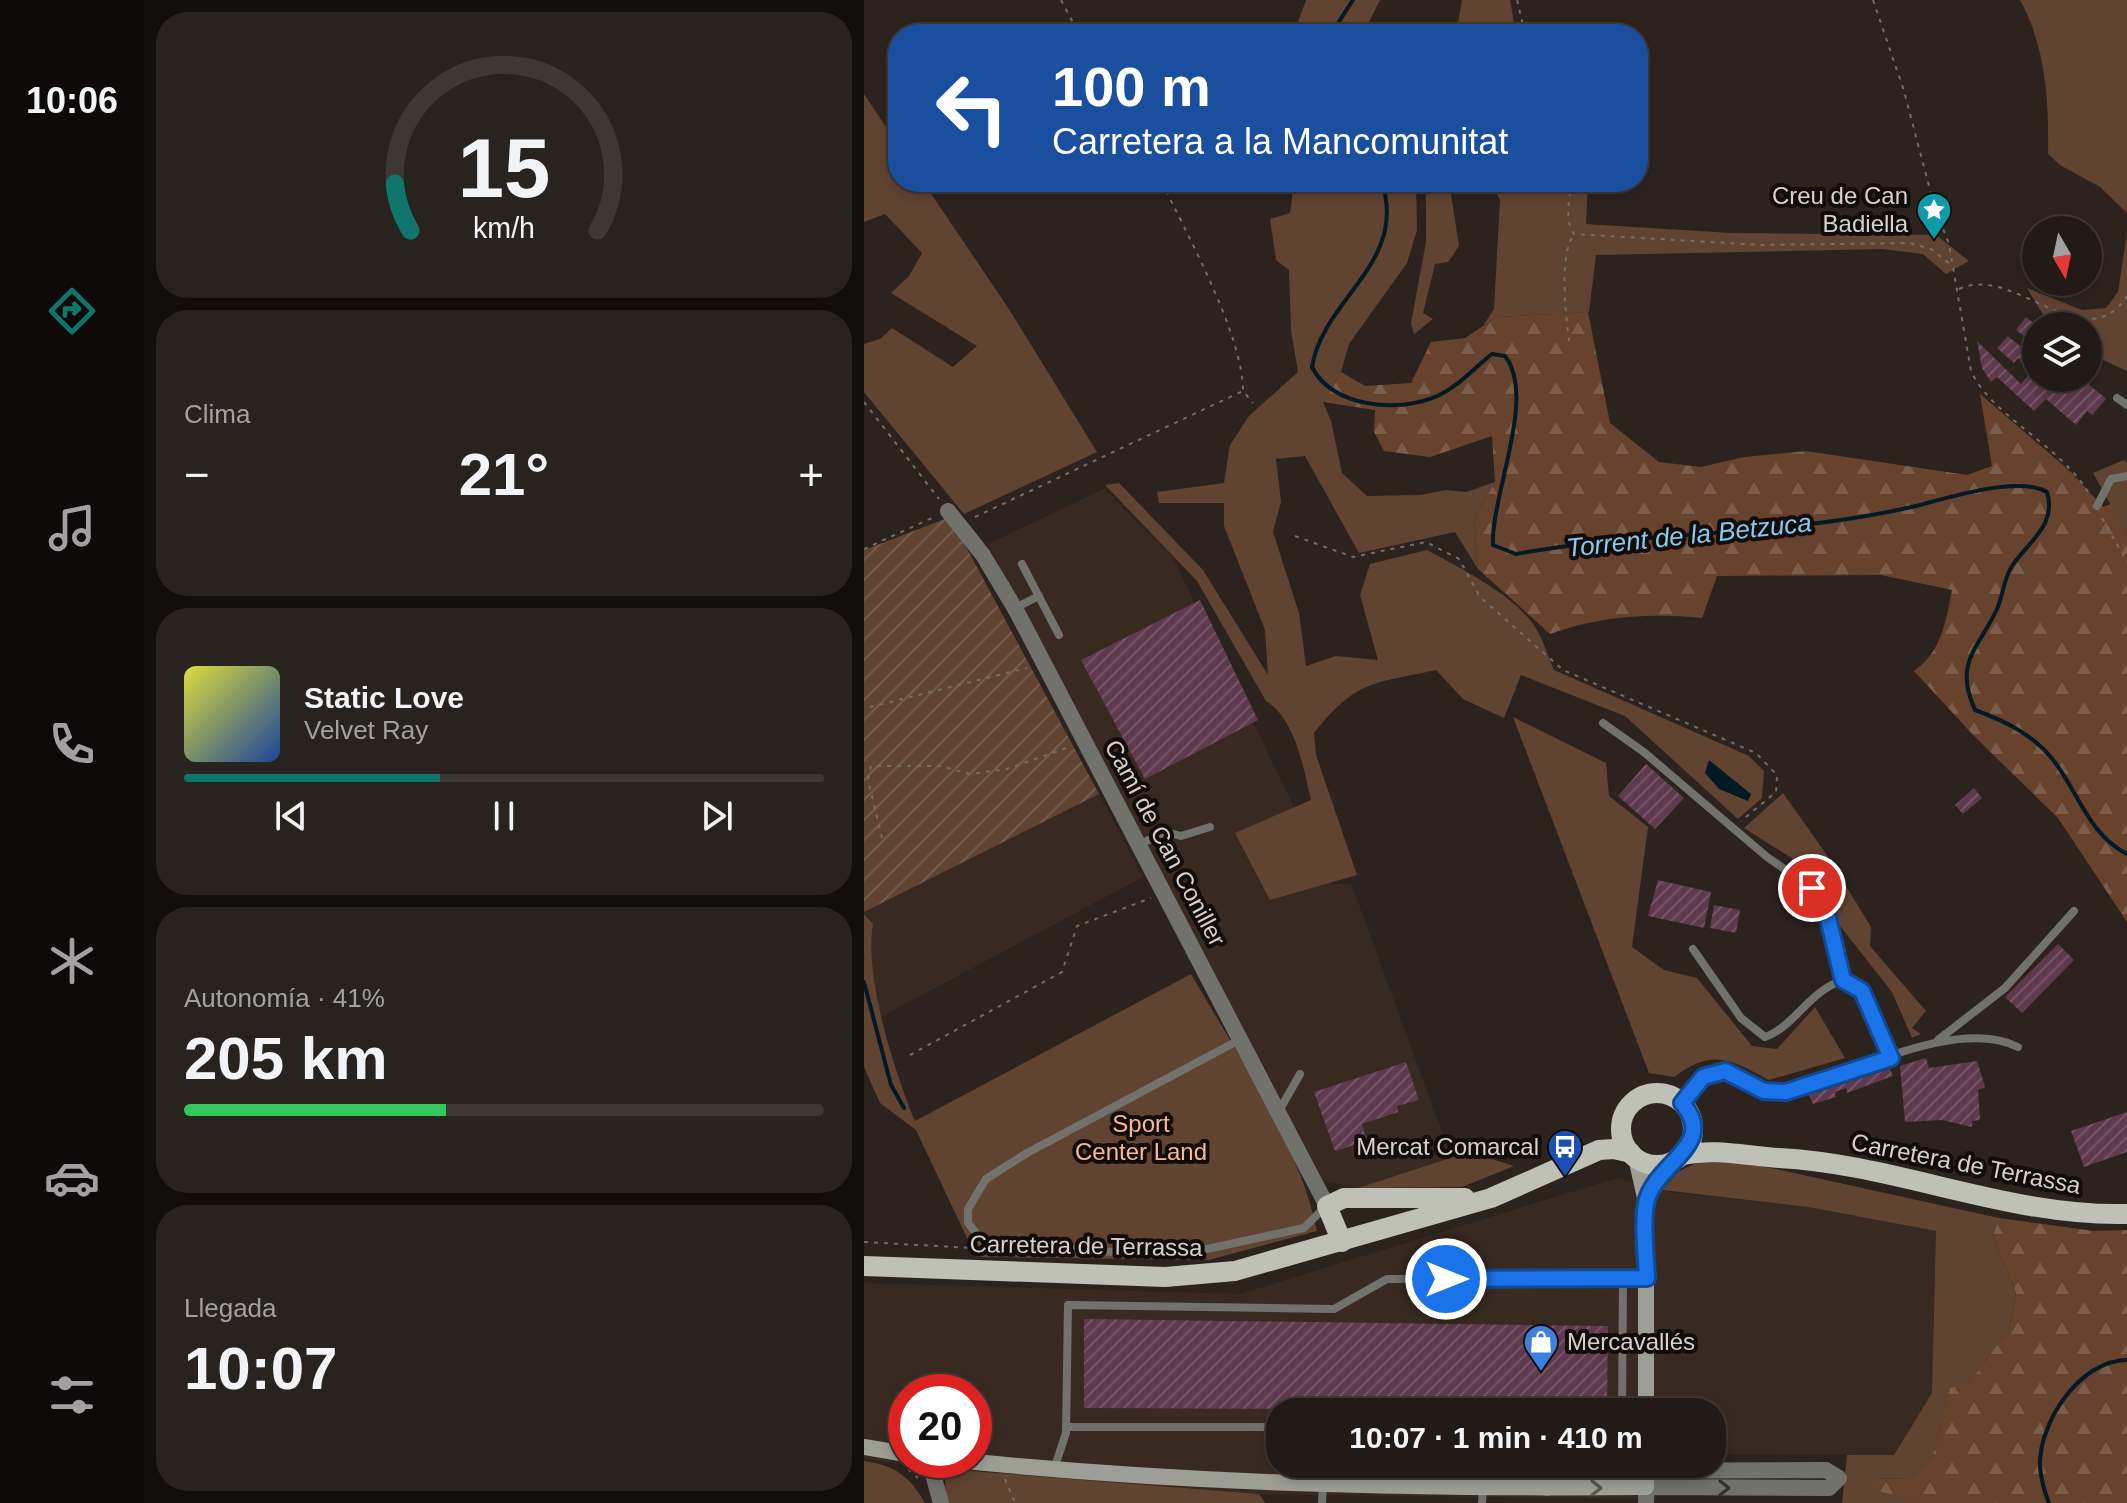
<!DOCTYPE html>
<html lang="es">
<head>
<meta charset="utf-8">
<style>
  :root { --surface:#211a16; --page:#29231f; --text:#f1f3f6; --muted:#a2a1a1; --line:#3e3835; --accent:#0f766e }
  body { margin:0; font-family:Helvetica,sans-serif; background:var(--page); color:var(--text); height:100vh; display:flex; flex-direction:column; font-size:30px; white-space:nowrap }
  * { box-sizing:border-box; margin:0 }
  p { font-size:26px; color:var(--muted) }
  .icon { flex:none; width:44px; height:44px; fill:none; stroke:currentColor; stroke-width:2; stroke-linecap:round; stroke-linejoin:round }
  .map { position:relative; flex:1; overflow:hidden }
  .side { display:flex; flex-direction:column; gap:12px; padding:12px; background:#120e0c; width:720px }
  .side>* { flex:none }
  .hud { position:absolute; left:24px; top:24px; width:760px; height:168px; border-radius:32px; box-shadow:0 4px 12px #0003,0 0 0 2px var(--line); background:#1a4fa0; color:#fff; overflow:hidden }
  .needle { width:52px; rotate:171deg }
  .buttons { position:absolute; left:1158px; top:216px; display:grid; gap:16px }
  .buttons a { display:grid; place-items:center; width:80px; height:80px; border-radius:50%; background:var(--surface); box-shadow:0 4px 12px #0003,0 0 0 2px var(--line); font-size:40px }
  .speed { position:absolute; left:24px; top:1374px; display:flex; gap:16px; font-size:40px; font-weight:700; text-align:center }
  .speed>* { display:grid; place-content:center; width:104px; height:104px; border-radius:50%; background:var(--surface); box-shadow:0 4px 12px #0003,0 0 0 2px var(--line); line-height:1 }
  .speed .limit { border:12px solid #d22; background:#fff; color:#111 }
  .pin { position:absolute; display:grid; place-items:center; width:68px; height:68px; color:#fff; margin:-34px; border:4px solid #fff; border-radius:50%; box-shadow:0 2px 8px #0007 }
  .me { position:absolute; width:88px; margin:-44px; rotate:90deg; stroke-linejoin:round; filter:drop-shadow(0 0 6px #0008) }
  .turn { display:flex; align-items:center; gap:28px; height:168px; padding:0 32px; font-size:36px }
  .turn .icon { width:104px; height:104px; stroke-width:2.5 }
  .turn b { display:block; font-size:56px; line-height:68px }
  .big { font-size:60px; font-weight:700; line-height:1.1 }
  .side .tile { flex:1; display:flex; flex-direction:column; justify-content:center; gap:12px; min-width:0; padding:0 28px; border-radius:32px; background:var(--page) }
  .side .dial { align-items:center; gap:0 }
  .dial svg { height:208px; overflow:visible; fill:none; stroke:var(--line); stroke-width:7; stroke-linecap:round; text-anchor:middle }
  .dial text { fill:var(--text); stroke:none }
  .song { display:flex; align-items:center; gap:24px }
  .cover { width:96px; height:96px; border-radius:12px; background:linear-gradient(135deg,hsl(60 70% 55%),hsl(220 70% 35%)) }
  .played { height:8px; border-radius:4px; background:linear-gradient(90deg,var(--accent) 40%,var(--line) 40%) }
  .keys { display:flex; justify-content:space-around; direction:ltr }
  .heat { display:flex; justify-content:space-between; align-items:center; font-size:44px; direction:ltr }
  .charge { height:12px; border-radius:6px; background:linear-gradient(90deg,#34c759 41%,var(--line) 0) }
  .trip { position:absolute; left:402px; top:1398px; width:460px; height:80px; border-radius:32px; background:var(--surface); box-shadow:0 4px 12px #0003,0 0 0 2px var(--line); font-weight:700; line-height:80px; text-align:center }
  main { display:flex; flex:1; min-height:0 }
  .menu { display:flex; flex-direction:column; width:144px; justify-content:space-around; align-items:center; background:#0d0a09; color:var(--muted) }
  .menu .icon { width:56px; height:56px }
  .menu .on { color:var(--accent) }
  .menu b { font-size:36px; color:var(--text) }
  .map>svg:first-child { display:block }
</style>
</head>
<body>
<main>
<nav class="menu">
<b>10:06</b>
<svg class="icon on" aria-label="directions" viewBox="0 0 24 24"><path d="M12 3l9 9-9 9-9-9zM9 14v-3h6M13 9l2 2-2 2"/></svg>
<svg class="icon" aria-label="music" viewBox="0 0 24 24"><path d="M9 18V5l10-2v13"/><circle cx="6" cy="18" r="3"/><circle cx="16" cy="16" r="3"/></svg>
<svg class="icon" aria-label="phone" viewBox="0 0 24 24"><path d="M5 4h4l2 5-3 2q2 4 5 5l2-3 5 2v4C11 20 4 13 5 4z"/></svg>
<svg class="icon" aria-label="climate" viewBox="0 0 24 24"><path d="M12 3v18M4 7l16 10M4 17L20 7"/></svg>
<svg class="icon" aria-label="car" viewBox="0 0 24 24"><path d="M5 17H2v-5l4-1 3-4h7l3 4 3 1v5h-3M9 17h6M6 11h13"/><circle cx="7" cy="17" r="2"/><circle cx="17" cy="17" r="2"/></svg>
<svg class="icon" aria-label="filters" viewBox="0 0 24 24"><path d="M4 7h16M4 17h16"/><circle cx="9" cy="7" r="2"/><circle cx="15" cy="17" r="2"/></svg>
</nav>
<section class="side">
<div class="tile dial"><svg viewBox="0 0 100 80">
<path d="M14 69A42 42 0 1 1 86 69"/>
<path d="M14 69A42 42 0 0 1 8 51" stroke="#0f766e"/>
<text x="50" y="56" font-size="32" font-weight="700">15</text>
<text x="50" y="72" font-size="11">km/h</text>
</svg></div>
<div class="tile"><p>Clima</p>
<div class="heat"><a>−</a><b class="big">21°</b><a>+</a></div>
</div>
<div class="tile">
<div class="song"><i class="cover"></i><div><b>Static Love</b><p>Velvet Ray</p></div></div>
<div class="played"></div>
<div class="keys"><svg class="icon" aria-label="previous" viewBox="0 0 24 24"><path d="M18 5L8 12l10 7zM5 5v14"/></svg><svg class="icon" aria-label="pause" viewBox="0 0 24 24"><path d="M8 5v14M16 5v14"/></svg><svg class="icon" aria-label="next" viewBox="0 0 24 24"><path d="M6 5l10 7-10 7zM19 5v14"/></svg></div>
</div>
<div class="tile"><p>Autonomía · 41%</p><b class="big">205 km</b><div class="charge"></div></div>
<div class="tile"><p>Llegada</p><b class="big">10:07</b></div>
</section>
<div class="map">
<svg width="1263" height="1503" viewBox="0 0 1263 1503">
  <defs>
    <pattern id="forest-firs" width="22" height="20" patternUnits="userSpaceOnUse" patternTransform="scale(2)"><rect width="22" height="20" fill="#67422d"/><path d="M5 1l3.5 6h-7zM16 11l3.5 6h-7z" fill="#7c5c4a"/></pattern>
    <pattern id="garden-furrows" width="10" height="10" patternUnits="userSpaceOnUse" patternTransform="scale(2)"><rect width="10" height="10" fill="#614332"/><path d="M-1 1l2-2M0 10L10 0M9 11l2-2" fill="none" stroke="#775d4e"/></pattern>
    <pattern id="building-hatch" width="6" height="6" patternUnits="userSpaceOnUse" patternTransform="scale(2)"><rect width="6" height="6" fill="#5f394d"/><path d="M-1 1l2-2M0 6l6-6M5 7l2-2" fill="none" stroke="#755565"/></pattern>
  </defs>
  <rect width="100%" height="100%" fill="#2c231e"/>
  <g fill="#392a21" fill-rule="evenodd">
    <polygon points="240,489 309,558 468,885 487,883 588,1159 494,1188 460,1181 124,544"/>
    <polygon points="235,794 279,877 15,1018 2,945 9,924 0,912"/>
    <path d="M753,1178l53,14 138,15 128,24 -4,162 -38,62 -182,-1v-42h-432v52h374l3,35 -418,-5 -276,-21 -99,-14v-176l376,11zM42,1392h68v68h-68z"/>
  </g>
  <g fill="#614332">
    <polygon points="442,0 516,0 499,34 430,34"/>
    <polygon points="598,0 646,0 652,34 592,34"/>
    <path d="M1156,0h107v213l-27,-26 -40,-22 -12,-11c1,-52 -2,-107 -28,-154z"/>
    <polygon points="0,94 34,145 34,182 59,182 143,306 233,452 100,514 0,392 0,344 16,339 28,328 89,367 113,346 27,293 45,276 58,253 21,214 0,222"/>
    <path d="M430,182h122l1,48 -10,33 -58,81 -8,28 -18,30 8,19 11,52 25,23 53,-1 26,-5 20,2 29,-10 -21,36 4,51 -23,-37 -96,21 -54,-97 -29,3 5,43 -8,30 26,81 7,53 30,-10 42,4 -18,-65 10,-31 57,-14c33,18 90,46 110,80 7,12 11,27 17,40l195,86 15,15 -2,27 -24,21 -113,-103 -104,-41 -17,43 -41,-19 -27,-29c-64,14 -78,9 -122,63l2,22 41,120 -87,25 -35,-67 76,-33c-8,-33 -15,-80 -45,-99l-69,-120 -92,-96 14,-2 84,87 65,105 -3,-45 -41,-104v-23h-65l-2,-11 67,-9 6,-38 19,-29 49,-44 -7,-42 -2,-60 -13,-10 -6,-41 20,-6z"/>
    <polygon points="562,182 579,182 586,188 595,246 584,262 571,264 559,313 569,319 550,334 547,323 562,242"/>
    <polygon points="675,182 724,182 722,224 867,233 1072,235 1105,261 1082,274 1059,254 1018,249 732,255 725,312 633,317 619,326 630,309 636,200 628,185 673,185"/>
    <polygon points="1263,233 1263,371 1224,353 1224,326 1188,326 1184,323 1163,288 1218,310 1242,308 1254,292"/>
    <polygon points="1260,460 1263,463 1263,534 1229,473"/>
    <path d="M649,717l93,46 3,33 39,31 -16,120 32,23 33,8 55,68 25,3 38,-42 30,51 -76,22c-40,-21 -56,-32 -95,-3l-25,-4z"/>
    <polygon points="919,793 965,858 1007,927 1006,946 1062,1011 1048,1028 1057,1034 1048,1038 1028,992 976,926 958,884 943,868 880,828"/>
    <path d="M0,914l9,10c-9,52 21,147 42,197l276,-147c45,79 108,168 126,257l-108,29 -233,-3 -60,-127 -36,-27 -16,-36z"/>
    <polygon points="605,1152 650,1166 598,1187 494,1188"/>
    <polygon points="835,1162 884,1163 1135,1218 1129,1236 1152,1293 1145,1329 1105,1383 1086,1389 1069,1455 1047,1478 1009,1479 1054,1503 978,1503 983,1455 1030,1455 1068,1393 1072,1231 944,1207 798,1190 815,1171"/>
    <path d="M0,1461c32,5 44,14 61,42h-61z"/>
    <polygon points="93,1470 395,1494 401,1503 83,1503 81,1479"/>
  </g>
  <g fill="url(#forest-firs)">
    <path d="M724,312l22,111 49,39 42,5 43,-10 62,-6 161,24 25,-9 -12,-72 91,78 32,35 8,-3 16,30v388l-69,-104 -83,-81 -61,-66c28,-19 32,-51 38,-81l-71,-15 -164,1 -15,42c-53,-5 -101,-2 -152,16l-72,-65 -4,-51 21,-36 -3,-46 -62,21 -46,-6 -10,-19 1,-22 -52,-8 18,-30 24,14 46,-3 20,-41 34,-4 32,-21z"/>
    <polygon points="1135,1218 1230,1231 1263,1230 1263,1503 1054,1503 1009,1489 1008,1479 1047,1478 1069,1455 1086,1388 1105,1383 1145,1329 1152,1293 1129,1236"/>
  </g>
  <polygon fill="url(#garden-furrows)" points="86,517 235,794 0,912 0,550"/>
  <polygon fill="#031924" points="845,760 887,794 884,801 855,789 841,773"/>
  <g fill="none" stroke-linecap="round" stroke-linejoin="round">
    <g stroke="#031924" stroke-width="4">
      <polyline points="467,34 489,0"/>
      <path d="M518,182c26,82 -59,116 -70,185 20,41 88,46 125,29 21,-9 37,-28 55,-42l13,2c32,42 -14,138 -12,189l23,9c132,-24 269,-17 400,-48 32,-8 102,-31 131,-14 10,33 -18,49 -35,74 -8,12 -9,28 -14,41 -19,42 -45,54 -23,103 30,11 59,25 79,51 24,31 35,74 73,93"/>
      <polyline points="0,982 27,1085 40,1108"/>
      <path d="M1185,1503c-4,-10 -8,-25 -9,-36 -2,-44 40,-107 87,-107"/>
    </g>
  </g>
  <g fill="url(#building-hatch)">
    <polygon points="1162,317 1172,325 1172,346 1152,330"/>
    <polygon points="1144,336 1172,359 1172,378 1218,378 1242,399 1228,415 1223,411 1212,425 1182,399 1170,411 1133,377 1127,382 1118,368 1113,341 1157,384 1166,373 1154,358 1150,363 1133,348"/>
    <polygon points="336,600 394,720 281,779 217,660"/>
    <polygon points="782,764 820,798 791,829 754,796"/>
    <polygon points="1110,788 1118,798 1099,814 1091,805"/>
    <polygon points="794,880 847,892 840,928 784,916"/>
    <polygon points="850,905 876,910 872,933 846,928"/>
    <polygon points="1194,944 1210,960 1158,1013 1141,997"/>
    <polygon points="1062,1058 1065,1068 1113,1061 1121,1087 1114,1090 1116,1120 1108,1121 1108,1127 1078,1120 1041,1122 1036,1066"/>
    <polygon points="542,1062 555,1100 533,1106 534,1112 498,1124 503,1141 471,1151 450,1092"/>
    <polygon points="1026,1069 1029,1076 983,1093 982,1088 971,1092 972,1097 949,1104 945,1095"/>
    <polygon points="1263,1112 1263,1152 1220,1167 1207,1131"/>
    <polygon points="220,1319 744,1326 743,1410 220,1408"/>
  </g>
  <g fill="none" stroke-linecap="round" stroke-linejoin="round">
    <g stroke="#746c68" stroke-width="2" stroke-dasharray="4 6" stroke-linecap="butt">
      <polyline points="197,0 215,34"/>
      <polyline points="653,0 661,34"/>
      <path d="M1009,0l31,91 30,114 15,39 22,127c22,47 89,73 119,124"/>
      <path d="M298,182c25,53 81,153 81,209l10,12"/>
      <path d="M707,182c-1,17 -7,38 3,52l187,11 149,-2 21,6 20,16"/>
      <path d="M1095,289c56,-26 125,73 168,7"/>
      <path d="M705,341c-3,-26 -10,-84 4,-105"/>
      <polyline points="0,402 75,499"/>
      <polyline points="111,517 379,391"/>
      <polyline points="1238,518 1263,562"/>
      <polyline points="431,536 489,557 562,542 595,559 616,597 699,670 892,753 913,775 912,792 877,821"/>
      <polyline points="0,549 70,517"/>
      <polyline points="6,707 163,668"/>
      <polyline points="18,838 4,780 7,766 76,766 106,774 143,769 208,746"/>
      <polyline points="46,1055 198,972 213,926 287,898"/>
      <polyline points="0,1242 109,1248"/>
      <polyline points="44,1469 54,1478"/>
      <polyline points="141,1479 151,1503"/>
    </g>
    <g stroke="#72726d" stroke-width="8">
      <polyline points="1253,398 1263,405"/>
      <polyline points="1233,506 1247,479 1263,476"/>
      <polyline points="158,564 195,635"/>
      <polyline points="151,608 175,596"/>
      <polyline points="739,723 781,753 903,857 948,888 964,918 979,980"/>
      <polyline points="274,845 302,832 317,836 346,827"/>
      <path d="M829,949l48,69 24,19c29,-10 44,-46 78,-57l19,11 29,67"/>
      <polyline points="377,1039 163,1153 122,1179 104,1209 104,1223 121,1244 282,1254 334,1251 440,1228 462,1206"/>
      <polyline points="1074,1040 1141,988 1210,911"/>
      <path d="M818,1103c40,-62 55,-9 104,-11 65,-17 170,-76 232,-45"/>
      <polyline points="415,1111 436,1074"/>
      <polyline points="758,1412 759,1279"/>
      <polyline points="202,1427 416,1427"/>
      <polyline points="190,1469 202,1433 204,1305 470,1309 523,1279 782,1278"/>
      <polyline points="458,1503 459,1485"/>
      <polyline points="618,1503 619,1488"/>
    </g>
    <g stroke="#72726d" stroke-width="16">
      <polyline points="84,511 119,555 153,612 463,1206"/>
      <polyline points="65,1460 77,1503"/>
      <polyline points="683,1488 710,1471 962,1470 975,1478 965,1488 782,1487 782,1503"/>
    </g>
    <g stroke="#9d9e96" stroke-width="16">
      <polyline points="772,1158 782,1202 782,1412"/>
      <polyline points="783,1201 792,1177 806,1162"/>
      <polyline points="0,1447 42,1454"/>
      <path d="M92,1460c229,24 459,29 690,27v-23"/>
    </g>
    <g stroke="#bfc0b6" stroke-width="20">
      <circle cx="793" cy="1129" r="36"/>
      <path d="M818,1155c34,-7 63,1 97,3 117,6 229,59 348,56"/>
      <polyline points="478,1242 463,1206 480,1198 601,1198"/>
      <polyline points="0,1266 301,1277 371,1271 627,1198 735,1150 750,1149 767,1153"/>
    </g>
  </g>
  <defs><path id="oneway-chevron" d="M-2-3.5L2.5 0L-2 3.5" fill="none" stroke-width="1.6" stroke-linecap="round" stroke-linejoin="round" transform="scale(2)"/></defs>
  <use stroke="#585650" href="#oneway-chevron" transform="translate(732 1488)"/>
  <use stroke="#34302d" href="#oneway-chevron" transform="translate(860 1488)"/>
  <g fill="none" stroke-linecap="round" stroke-linejoin="round">
    <defs>
      <path id="route" d="M582,1279l201,-1c-1,-23 -5,-53 -1,-75 9,-41 73,-58 36,-100l21,-26 22,-6 39,20 22,1 105,-34 -29,-67 -19,-11 -15,-62 -16,-30"/>
    </defs>
    <use href="#route" stroke="#114b97" stroke-width="20"/>
    <use href="#route" stroke="#1a73e8" stroke-width="14"/>
  </g>
  <defs>
    <symbol id="sight-pin" viewBox="-11 -11 22 30"><path d="M0 17L-7.5 6A9.5 9.5 0 1 1 7.5 6Z" fill="#0f9aa8" stroke="#120d0b"/><path d="M0-6L1.8-2.2L6-1.7L2.9 1.2L3.7 5.4L0 3.3L-3.7 5.4L-2.9 1.2L-6-1.7L-1.8-2.2Z" fill="#fff"/></symbol>
    <symbol id="bus-pin" viewBox="-11 -11 22 30"><path d="M0 17L-7.5 6A9.5 9.5 0 1 1 7.5 6Z" fill="#1a4fb4" stroke="#120d0b"/><path d="M-5-6H5V4H4V6H2V4H-2V6H-4V4H-5ZM-3.5-4V0h7V-4ZM-3.5 1.2v1.5H-2V1.2ZM2 1.2v1.5H3.5V1.2Z" fill="#fff"/></symbol>
    <symbol id="shop-pin" viewBox="-11 -11 22 30"><path d="M0 17L-7.5 6A9.5 9.5 0 1 1 7.5 6Z" fill="#3f7fe0" stroke="#120d0b"/><path d="M-5-2.5h2.3a2.7 3.5 0 0 1 5.4 0H5L5.5 6h-11ZM-1.5-2.5h3a1.5 2.3 0 0 0-3 0Z" fill="#fff"/></symbol>
  </defs>
  <g fill-rule="evenodd">
    <use href="#sight-pin" x="1050" y="190" width="40" height="54"/>
    <use href="#bus-pin" x="681" y="1127" width="40" height="54"/>
    <use href="#shop-pin" x="657" y="1322" width="40" height="54"/>
  </g>
  <g text-anchor="middle" stroke-width="8" stroke-linejoin="round" paint-order="stroke">
    <g font-size="24" fill="#d7d1cd" stroke="#120d0b" text-anchor="end">
      <text x="1044" y="204">Creu de Can<tspan x="1044" dy="28">Badiella</tspan></text>
      <text x="675" y="1155">Mercat Comarcal</text>
      <text x="703" y="1350" text-anchor="start">Mercavallés</text>
    </g>
    <g font-size="24" fill="#d7d1cd" stroke="#120d0b">
      <text transform="translate(301 843) rotate(62)" y="8">Camí de Can Coniller</text>
      <text transform="translate(1102 1164) rotate(11)" y="8">Carretera de Terrassa</text>
      <text transform="translate(222 1246) rotate(1)" y="8">Carretera de Terrassa</text>
    </g>
    <g font-size="24" fill="#fab893" stroke="#120d0b">
      <text x="277" y="1132">Sport<tspan x="277" dy="28">Center Land</tspan></text>
    </g>
    <g font-size="26" font-style="italic" fill="#84cbf3" stroke="#120d0b">
      <text transform="translate(825 535) rotate(-6)" y="9">Torrent de la Betzuca</text>
    </g>
  </g>
</svg>
<div class="buttons">
<a><svg class="needle" viewBox="-14 -14 28 28"><path d="M0-13l5 13h-10z" fill="#e53935"/><path d="M0 13l5-13h-10z" fill="#a2a1a1"/></svg></a>
<a><svg class="icon" aria-label="layers" viewBox="0 0 24 24"><path d="M12 4l9 5-9 5-9-5zM3 14l9 5 9-5"/></svg></a>
</div>
<div class="speed"><div class="limit">20</div></div>
<div class="pin" style="left:948px;top:888px;background:#d93025"><svg class="icon" aria-label="arrive" viewBox="0 0 24 24"><path d="M6 21V4h12l-3 4 3 4H6"/></svg></div>
<svg class="me" style="left:582px;top:1279px" viewBox="-20 -20 40 40"><circle r="17" fill="#1a73e8" stroke="#fff" stroke-width="3"/><path d="M0-11L8 9 0 5-8 9z" fill="#fff"/></svg>
<div class="trip">10:07 · 1 min · 410 m</div>
<div class="hud">
<div class="turn"><svg class="icon" aria-label="left" viewBox="0 0 24 24"><path d="M17 20v-9H6M10 6l-5 5 5 5"/></svg><div><b>100 m</b>Carretera a la Mancomunitat</div></div>
</div>
</div>
</main>
</body>
</html>
